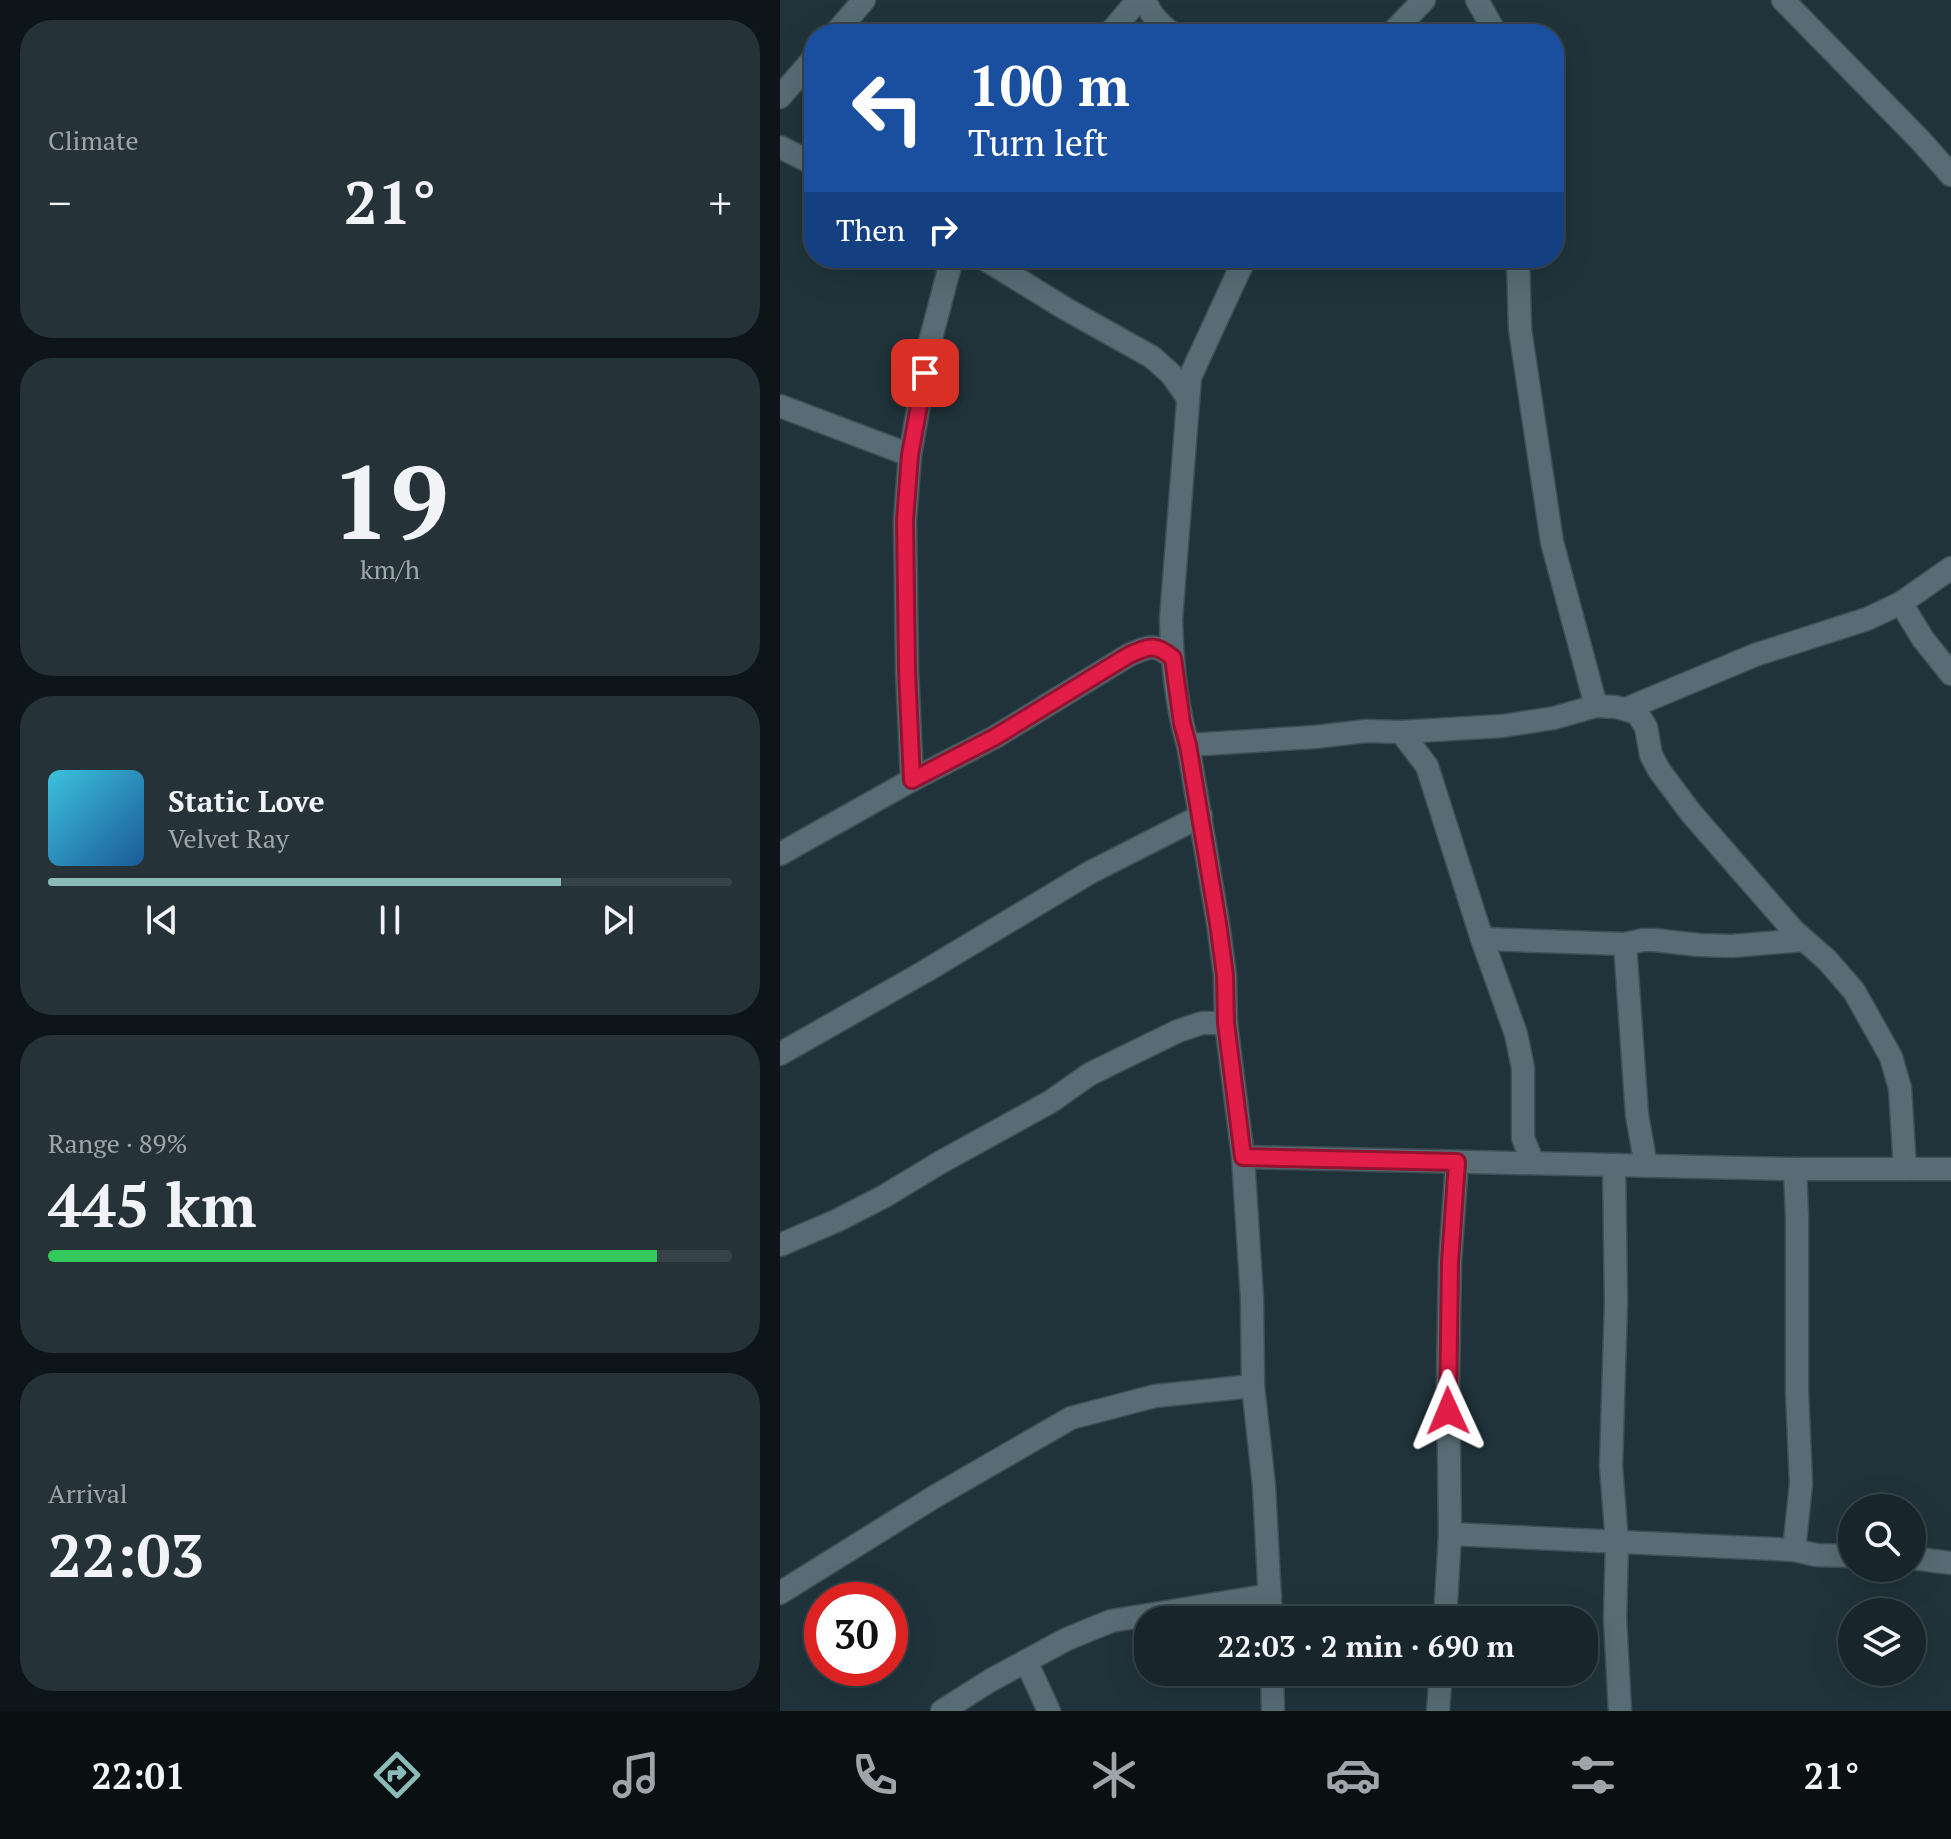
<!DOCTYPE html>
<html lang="en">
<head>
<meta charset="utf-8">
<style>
  :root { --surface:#18262c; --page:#253238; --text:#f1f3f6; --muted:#9fa5a9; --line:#364348; --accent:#8bbbb9 }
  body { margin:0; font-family:"PT Serif",serif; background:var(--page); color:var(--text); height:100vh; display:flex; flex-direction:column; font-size:30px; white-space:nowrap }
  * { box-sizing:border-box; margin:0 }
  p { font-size:26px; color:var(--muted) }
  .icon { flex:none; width:44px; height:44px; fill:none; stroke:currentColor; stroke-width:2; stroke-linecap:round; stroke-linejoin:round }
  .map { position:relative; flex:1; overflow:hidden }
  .details { display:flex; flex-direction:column; gap:20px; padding:20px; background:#0d1518; width:780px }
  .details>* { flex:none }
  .hud { position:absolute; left:24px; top:24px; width:760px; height:244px; border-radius:32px; box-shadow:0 8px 32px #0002,0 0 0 2px var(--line); background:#1a4fa0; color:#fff; overflow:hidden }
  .fabs { position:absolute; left:1058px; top:1494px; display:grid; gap:16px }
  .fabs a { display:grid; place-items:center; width:88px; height:88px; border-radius:50%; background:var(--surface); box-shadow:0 8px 32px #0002,0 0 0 2px var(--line); font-size:40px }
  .speed { position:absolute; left:24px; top:1582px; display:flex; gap:16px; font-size:40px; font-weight:700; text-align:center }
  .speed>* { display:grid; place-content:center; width:104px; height:104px; border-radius:50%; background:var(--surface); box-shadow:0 8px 32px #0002,0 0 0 2px var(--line); line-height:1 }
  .speed .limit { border:12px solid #d22; background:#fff; color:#111 }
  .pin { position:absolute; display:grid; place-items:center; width:68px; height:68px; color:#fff; margin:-34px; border-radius:16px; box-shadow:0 4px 12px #0006 }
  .me { position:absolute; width:88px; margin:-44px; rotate:359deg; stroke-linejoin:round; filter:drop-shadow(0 0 6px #0008) }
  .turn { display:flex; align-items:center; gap:28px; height:168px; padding:0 32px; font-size:36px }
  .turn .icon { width:104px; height:104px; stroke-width:2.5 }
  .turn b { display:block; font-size:56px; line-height:68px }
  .then { display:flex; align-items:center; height:76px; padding:0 32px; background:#0003; gap:16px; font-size:30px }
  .big { font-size:60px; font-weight:700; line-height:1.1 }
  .details .widget { flex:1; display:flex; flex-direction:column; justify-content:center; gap:12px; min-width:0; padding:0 28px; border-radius:32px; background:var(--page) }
  .details .dial { align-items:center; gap:0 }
  .dial b { font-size:104px; line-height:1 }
  .song { display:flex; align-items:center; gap:24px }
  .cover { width:96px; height:96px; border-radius:12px; background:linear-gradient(135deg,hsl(190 70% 55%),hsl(210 70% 35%)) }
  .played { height:8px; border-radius:4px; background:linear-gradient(90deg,var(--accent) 75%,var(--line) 75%) }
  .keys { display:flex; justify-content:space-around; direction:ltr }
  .heat { display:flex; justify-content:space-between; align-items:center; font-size:44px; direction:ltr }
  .charge { height:12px; border-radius:6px; background:linear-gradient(90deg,#34c759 89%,var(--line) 0) }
  .trip { position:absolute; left:354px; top:1606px; width:464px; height:80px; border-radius:32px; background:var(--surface); box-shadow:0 8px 32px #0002,0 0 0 2px var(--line); font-weight:700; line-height:80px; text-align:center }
  .tab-bar { display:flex; height:128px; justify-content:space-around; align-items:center; background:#0a0f12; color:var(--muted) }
  .tab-bar .icon { width:56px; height:56px }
  .tab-bar .active { color:var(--accent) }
  .tab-bar b { font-size:36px; color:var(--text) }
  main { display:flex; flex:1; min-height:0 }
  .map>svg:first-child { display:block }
</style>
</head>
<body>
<main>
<section class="details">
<div class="widget"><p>Climate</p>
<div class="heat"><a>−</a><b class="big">21°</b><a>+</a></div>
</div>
<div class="widget dial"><b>19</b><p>km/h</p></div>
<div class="widget">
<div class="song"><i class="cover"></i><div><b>Static Love</b><p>Velvet Ray</p></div></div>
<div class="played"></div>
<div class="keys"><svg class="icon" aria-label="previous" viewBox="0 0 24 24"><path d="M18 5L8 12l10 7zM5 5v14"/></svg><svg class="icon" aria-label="pause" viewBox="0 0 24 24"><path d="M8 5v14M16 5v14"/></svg><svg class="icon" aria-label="next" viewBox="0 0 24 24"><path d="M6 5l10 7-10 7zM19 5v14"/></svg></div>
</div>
<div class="widget"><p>Range · 89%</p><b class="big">445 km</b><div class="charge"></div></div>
<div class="widget"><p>Arrival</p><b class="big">22:03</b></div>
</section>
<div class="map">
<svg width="1171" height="1711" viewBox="0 0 1171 1711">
  <rect width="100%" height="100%" fill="#20333b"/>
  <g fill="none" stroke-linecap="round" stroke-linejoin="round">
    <defs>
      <g id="minor">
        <path d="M365,0c5,15 15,25 28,34"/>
        <polyline points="697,0 716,34"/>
        <polyline points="1003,0 1141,141 1171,175"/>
        <polyline points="55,34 84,0"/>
        <polyline points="329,34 358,0"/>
        <polyline points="611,34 644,0"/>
        <polyline points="0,97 34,58"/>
        <polyline points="0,147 34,164"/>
        <polyline points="203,258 286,309 372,357 391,374 408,398"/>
        <path d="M465,258l-55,119 -19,242c1,42 5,86 17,126l30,178 7,52 1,48 17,134 9,142 1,87 11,100 7,134"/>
        <polyline points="738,258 740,329 772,542 816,706 836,707 857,713 866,727 871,755 879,770 911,813 1014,931 1047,960 1074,991 1111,1057 1120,1088 1125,1169"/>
        <polyline points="0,406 130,455"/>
        <polyline points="1121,603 1143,639 1171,674"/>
        <polyline points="846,709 975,655 1087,619 1121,603 1171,568"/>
        <polyline points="621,732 647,766 702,939 736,1034 743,1068 743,1138 753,1163"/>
        <polyline points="408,745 535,737 586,731 621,732 722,726 774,718 816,706"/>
        <polyline points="132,780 127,670 125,520 130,455 150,342 172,258"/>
        <path d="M0,854l132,-74 83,-43 134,-82c21,-9 26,-12 44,3"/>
        <polyline points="702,939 845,944 863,940 874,940 919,945 952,946 1024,940"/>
        <polyline points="845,944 857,1115 866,1166"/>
        <polyline points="0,1054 144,972 309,873 421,816"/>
        <polyline points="463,1157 1015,1169 1171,1169"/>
        <polyline points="834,1165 836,1302 831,1466 837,1543 835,1619 840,1711"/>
        <polyline points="0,1245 56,1221 103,1197 161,1162 270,1102 310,1074 398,1031 422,1023 446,1023"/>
        <polyline points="670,1534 1014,1550 1036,1555 1072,1556"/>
        <polyline points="1014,1550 1021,1484 1017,1392 1017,1217 1015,1169"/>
        <polyline points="1132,1558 1171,1563"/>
        <polyline points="0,1593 154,1497 291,1418 375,1396 473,1386"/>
        <polyline points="665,1620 670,1534 668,1380 670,1262 677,1162"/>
        <polyline points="246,1661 269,1711"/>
        <polyline points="492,1672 493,1711"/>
        <polyline points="162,1711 211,1680 287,1639 331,1621 490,1595"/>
        <polyline points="658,1711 661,1672"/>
      </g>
    </defs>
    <use href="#minor" stroke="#3e4f55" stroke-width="25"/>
    <use href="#minor" stroke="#586c75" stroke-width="22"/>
  </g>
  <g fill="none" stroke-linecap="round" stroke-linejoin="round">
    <defs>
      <path id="route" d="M145,373l-15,82 -5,65 2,150 5,110 83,-43 134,-82c21,-9 26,-12 44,3l9,65 6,22 30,178 7,52 1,48 17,134 214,5 -7,100 -2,149"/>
    </defs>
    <use href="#route" stroke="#92132f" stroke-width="20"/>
    <use href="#route" stroke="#e11d48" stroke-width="14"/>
  </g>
</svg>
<div class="fabs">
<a><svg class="icon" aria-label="search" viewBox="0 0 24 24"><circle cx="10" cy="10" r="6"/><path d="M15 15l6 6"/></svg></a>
<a><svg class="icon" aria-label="layers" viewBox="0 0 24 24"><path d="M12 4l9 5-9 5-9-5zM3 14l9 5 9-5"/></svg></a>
</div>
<div class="speed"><div class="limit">30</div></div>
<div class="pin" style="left:145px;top:373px;background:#d93025"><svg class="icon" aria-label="arrive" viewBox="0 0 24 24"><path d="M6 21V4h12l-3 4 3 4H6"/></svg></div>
<svg class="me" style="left:668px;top:1411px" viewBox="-20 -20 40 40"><path d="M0-17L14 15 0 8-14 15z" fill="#e11d48" stroke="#fff" stroke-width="4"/></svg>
<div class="trip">22:03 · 2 min · 690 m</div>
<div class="hud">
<div class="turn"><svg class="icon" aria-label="left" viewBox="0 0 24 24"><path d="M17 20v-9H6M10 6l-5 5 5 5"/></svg><div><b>100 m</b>Turn left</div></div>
<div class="then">Then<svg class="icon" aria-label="right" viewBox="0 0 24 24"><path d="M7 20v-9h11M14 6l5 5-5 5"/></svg></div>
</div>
</div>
</main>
<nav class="tab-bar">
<b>22:01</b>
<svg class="icon active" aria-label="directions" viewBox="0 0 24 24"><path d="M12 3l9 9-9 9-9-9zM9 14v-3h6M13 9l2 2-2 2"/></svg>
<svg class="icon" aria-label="music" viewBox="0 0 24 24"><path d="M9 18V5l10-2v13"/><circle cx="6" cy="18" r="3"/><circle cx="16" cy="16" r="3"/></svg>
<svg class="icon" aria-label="phone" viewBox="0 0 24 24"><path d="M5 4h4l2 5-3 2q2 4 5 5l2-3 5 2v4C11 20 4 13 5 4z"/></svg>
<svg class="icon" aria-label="climate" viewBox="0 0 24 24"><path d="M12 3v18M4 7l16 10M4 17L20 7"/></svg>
<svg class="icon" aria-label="car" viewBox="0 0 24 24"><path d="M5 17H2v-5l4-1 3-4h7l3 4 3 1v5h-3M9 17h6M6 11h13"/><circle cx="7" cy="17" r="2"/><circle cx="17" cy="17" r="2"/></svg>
<svg class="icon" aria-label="filters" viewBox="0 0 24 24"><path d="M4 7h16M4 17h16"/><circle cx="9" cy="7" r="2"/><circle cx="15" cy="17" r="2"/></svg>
<b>21°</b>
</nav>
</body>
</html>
